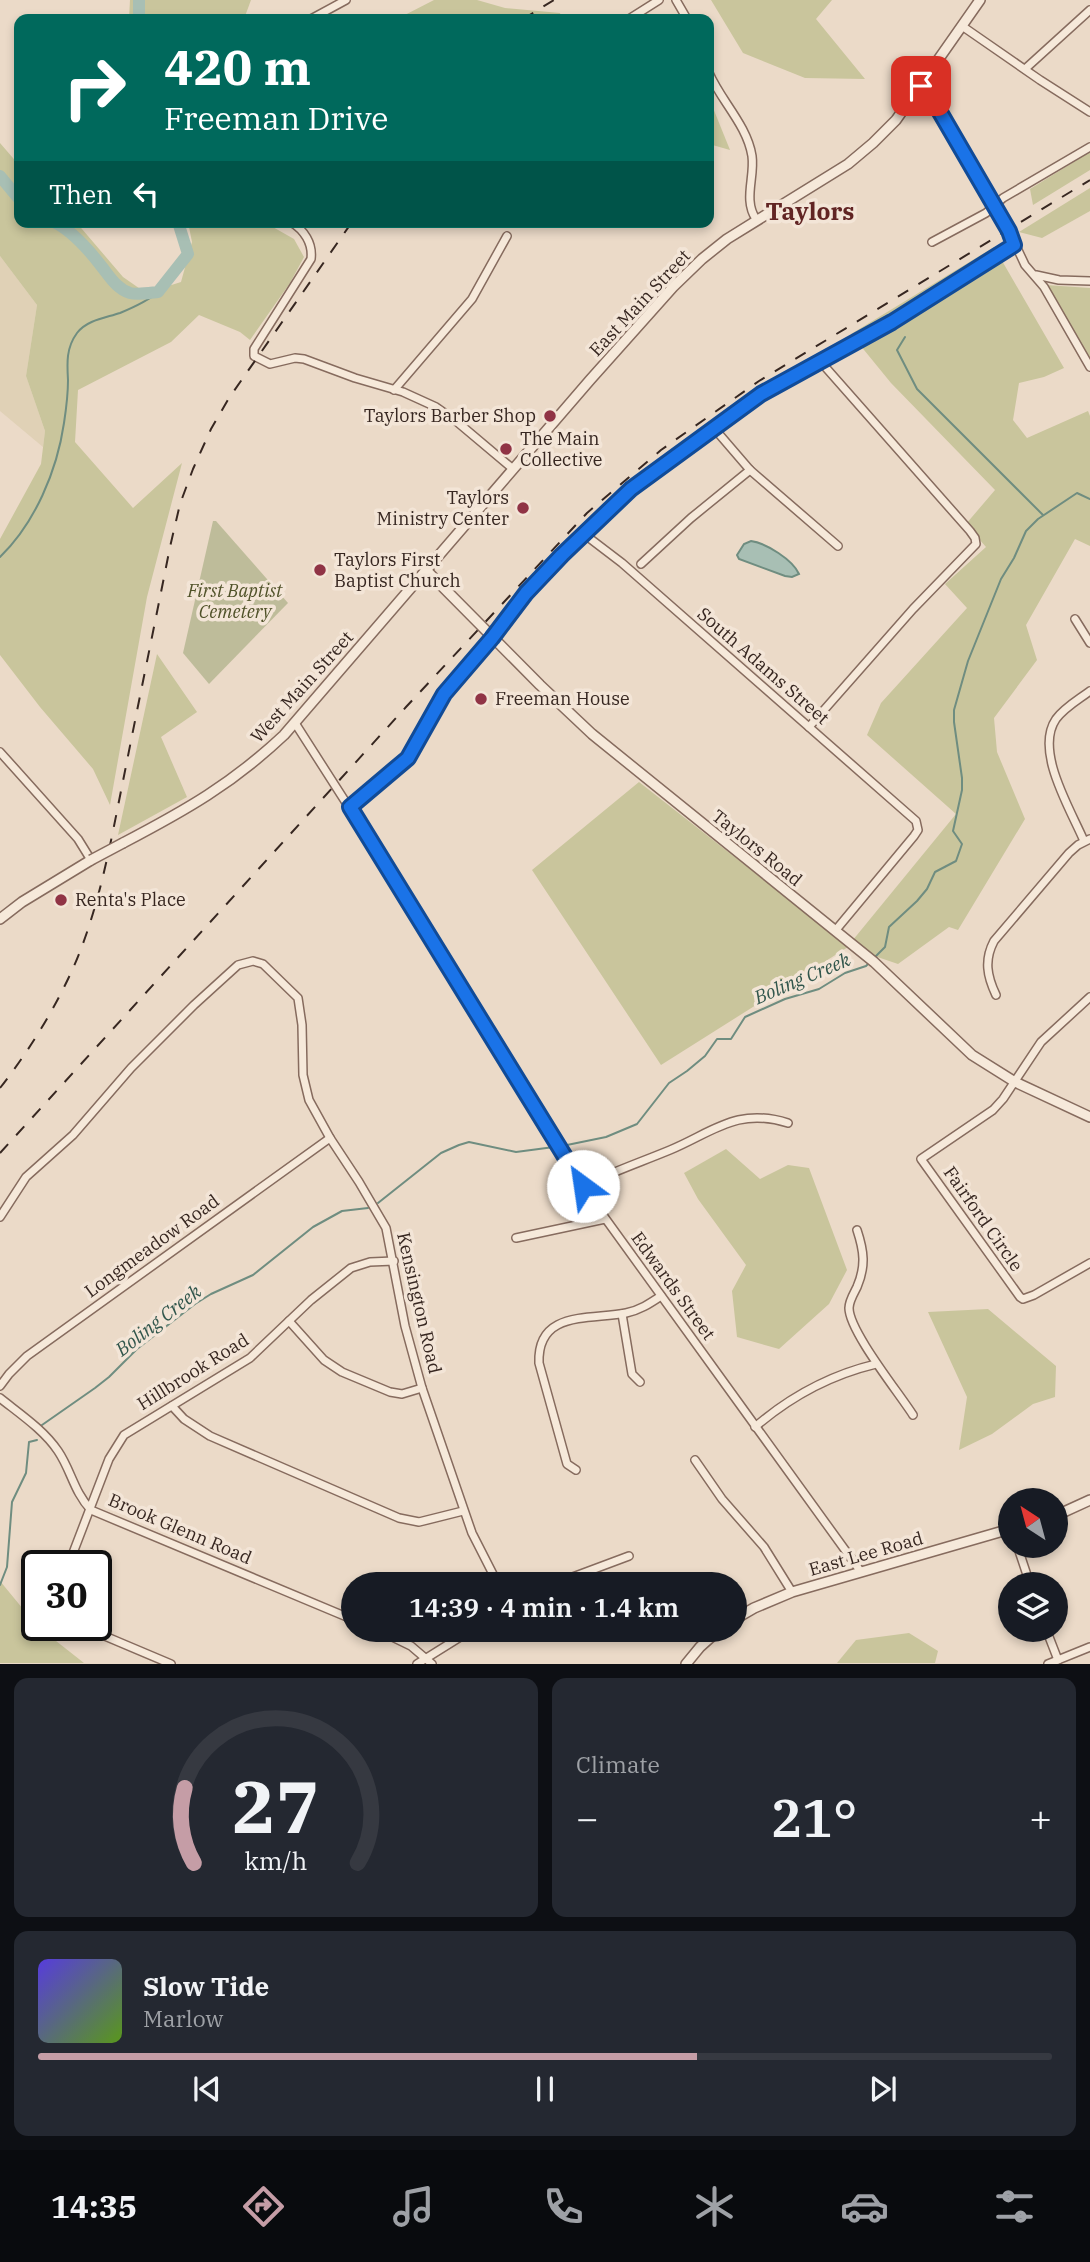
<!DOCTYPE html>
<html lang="en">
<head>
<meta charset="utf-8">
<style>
  :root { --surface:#171b24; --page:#242831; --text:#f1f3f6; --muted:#9ea1a6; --line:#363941; --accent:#c59da6 }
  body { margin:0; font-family:"IBM Plex Serif",serif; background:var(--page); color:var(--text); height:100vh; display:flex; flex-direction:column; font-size:26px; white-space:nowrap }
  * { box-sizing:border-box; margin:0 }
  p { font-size:23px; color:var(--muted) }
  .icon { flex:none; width:38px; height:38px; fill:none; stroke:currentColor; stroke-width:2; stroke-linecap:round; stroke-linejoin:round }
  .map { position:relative; height:1664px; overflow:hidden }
  .panel { display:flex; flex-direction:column; gap:14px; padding:14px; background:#0d0f14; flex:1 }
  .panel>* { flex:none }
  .hud { position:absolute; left:14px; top:14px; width:700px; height:214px; border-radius:14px; box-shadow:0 4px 10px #0003; background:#00695c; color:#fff; overflow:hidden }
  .needle { width:46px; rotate:324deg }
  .fabs { position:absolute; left:998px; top:1488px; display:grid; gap:14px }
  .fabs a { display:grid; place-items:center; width:70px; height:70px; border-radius:50%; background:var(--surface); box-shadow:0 4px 10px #0003; font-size:35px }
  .speed { position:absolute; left:21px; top:1550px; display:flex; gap:14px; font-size:35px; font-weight:700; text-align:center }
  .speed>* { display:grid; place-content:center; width:91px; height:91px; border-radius:50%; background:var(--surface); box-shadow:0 4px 10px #0003; line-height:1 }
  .speed .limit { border:4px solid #111; border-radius:10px; background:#fff; color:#111 }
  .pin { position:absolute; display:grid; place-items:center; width:60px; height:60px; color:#fff; margin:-30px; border-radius:14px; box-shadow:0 4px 10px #0006 }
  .me { position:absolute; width:77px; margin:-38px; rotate:329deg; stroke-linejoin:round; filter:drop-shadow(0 0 5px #0008) }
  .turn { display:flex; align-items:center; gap:24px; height:147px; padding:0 35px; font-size:32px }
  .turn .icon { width:91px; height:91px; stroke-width:2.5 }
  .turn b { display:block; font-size:49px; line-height:60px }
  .then { display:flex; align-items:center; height:66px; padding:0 35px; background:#0003; gap:14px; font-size:26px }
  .big { font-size:52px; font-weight:600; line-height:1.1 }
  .panel .widget { flex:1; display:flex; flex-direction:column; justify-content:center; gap:10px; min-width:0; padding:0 24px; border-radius:14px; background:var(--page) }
  .panel .dial { align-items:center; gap:0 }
  .dial svg { height:182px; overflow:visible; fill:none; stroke:var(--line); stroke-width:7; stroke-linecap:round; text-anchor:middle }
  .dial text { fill:var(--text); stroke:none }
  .song { display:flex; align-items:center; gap:21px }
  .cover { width:84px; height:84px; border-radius:10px; background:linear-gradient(135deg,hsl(250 70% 55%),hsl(90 70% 35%)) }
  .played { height:7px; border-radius:4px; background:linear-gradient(90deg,var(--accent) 65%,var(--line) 65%) }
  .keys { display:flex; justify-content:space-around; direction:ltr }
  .heat { display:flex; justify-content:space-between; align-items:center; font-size:38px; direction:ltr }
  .panel .tiles { flex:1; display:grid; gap:14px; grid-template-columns:1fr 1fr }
  .widget:last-child { grid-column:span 2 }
  .trip { position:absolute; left:341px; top:1572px; width:406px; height:70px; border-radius:35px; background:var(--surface); box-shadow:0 4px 10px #0003; font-weight:600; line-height:70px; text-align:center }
  .tabs { display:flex; height:112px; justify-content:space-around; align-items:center; background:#090b0e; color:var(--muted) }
  .tabs .icon { width:49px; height:49px }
  .tabs .selected { color:var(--accent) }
  .tabs b { font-size:32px; color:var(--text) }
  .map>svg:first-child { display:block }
</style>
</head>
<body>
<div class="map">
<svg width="1090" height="1664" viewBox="0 0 1090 1664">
  <rect width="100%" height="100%" fill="#ebdac8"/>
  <polygon fill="#e0d1b6" points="0,256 37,305 26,376 45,431 43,447 0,411"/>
  <g fill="#c9c59c">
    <polygon points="130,0 251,0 244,19 129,19"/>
    <polygon points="434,0 477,0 505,8 560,13 562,19 397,19"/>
    <polygon points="711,0 832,0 816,19 865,79 805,78 743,53"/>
    <polygon points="709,98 730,150 709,144"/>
    <polygon points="0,143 19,165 19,222 76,222 123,277 146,293 181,282 192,242 188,222 264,222 294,239 304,257 290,283 250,340 240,332 199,315 171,342 78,390 75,442 133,508 182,463 147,597 110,805 93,769 40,707 0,655 0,539 41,464 45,431 26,376 37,305 0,256"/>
    <polygon points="1090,152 1090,170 1033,205 1030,189"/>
    <polygon points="1090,188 1090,211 1042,238 1019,232"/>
    <polygon points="994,247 1064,368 1044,377 1019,383 1013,420 1027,438 1088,411 1090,416 1090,546 1075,539 1026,625 1037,660 994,718 997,752 1025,819 958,930 949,927 898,964 848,947 661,1065 532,870 639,782 848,946 956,814 867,735 881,703 967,608 945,584 986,547 966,524 995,490 891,383 851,334"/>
    <polygon points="1046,285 1090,288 1090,360"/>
    <polygon points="157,654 197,712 161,737 187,797 118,835"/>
    <polygon points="726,1149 760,1179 788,1165 809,1168 847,1270 829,1304 779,1349 737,1337 732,1291 746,1265 698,1199 684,1173"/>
    <polygon points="988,1309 1056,1366 1055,1397 1033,1404 992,1434 959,1450 967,1397 928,1312"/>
    <polygon points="0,1581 37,1626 84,1663 0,1663"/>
    <polygon points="909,1633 938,1651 935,1663 837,1663 856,1640"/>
  </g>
  <polygon fill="#bebc9a" points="213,521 216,521 288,603 209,684 183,653"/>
  <path fill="#a8bfb4" stroke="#6f8d80" stroke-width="2" d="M751,541c15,2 42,19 48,33l-7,3 -7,-1 -46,-17 -2,-4 7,-11z"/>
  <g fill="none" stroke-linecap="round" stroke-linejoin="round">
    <g stroke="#6f8d80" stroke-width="2">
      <polyline points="905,337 897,350 917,389 1043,515"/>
      <path d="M0,557c35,-34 57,-86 64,-134 2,-13 4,-31 4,-43 -1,-17 -2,-32 9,-47 10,-13 28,-15 43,-20 12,-5 28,-12 38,-21"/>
      <polyline points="874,958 885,947 889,927 917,901 927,889 935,872 956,861 962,844 953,831 962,790 962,778 954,722 954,710 968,661 1001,579 1014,558 1026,531 1038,519 1077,493 1090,499"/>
      <polyline points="567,1145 606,1137 637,1124 669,1083 687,1071 705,1056 717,1039 731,1039 745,1017 785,999 819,989 845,973 866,966 870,962"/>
      <polyline points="378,1203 441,1153 459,1145 469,1142 516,1152 554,1147"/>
      <polyline points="42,1425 95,1388 109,1377 137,1349 195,1304 211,1294 253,1275 313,1227 342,1211 368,1208"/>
      <polyline points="0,1585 7,1567 12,1502 26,1473 29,1442 37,1440"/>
    </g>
    <g stroke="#a8bfb4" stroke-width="12">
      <polyline points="139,19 139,0"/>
      <polyline points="0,176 19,199"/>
      <path d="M54,222c19,9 35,28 48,45 8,10 15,22 28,26 8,2 19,0 28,-1l30,-38 -10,-32"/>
    </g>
    <defs>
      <g id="minor">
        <polyline points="676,0 687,19"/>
        <polyline points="311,19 346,0"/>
        <polyline points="629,19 659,0"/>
        <polyline points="962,26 1040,80 1090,112"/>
        <polyline points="1025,69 1090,10"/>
        <path d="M709,73c12,28 38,52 43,83 3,21 -9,44 4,63"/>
        <polyline points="921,86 937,107 962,149 1009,231 1025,265 1044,287 1090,367"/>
        <path d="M291,222c13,8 22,21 20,37l-57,90v7l16,8 25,-6 9,1 51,19 48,14 33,15 20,14 57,48"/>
        <polyline points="932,242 986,213 1003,198 1090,147"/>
        <polyline points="1036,275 1059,280 1090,281"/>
        <polyline points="394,390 472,299 507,236"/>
        <polyline points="713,427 750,470 838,546"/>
        <polyline points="584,534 622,563 916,821 918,830 914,836 835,931"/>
        <polyline points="641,564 691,518 750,470"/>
        <polyline points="1075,619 1090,643"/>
        <polyline points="295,723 400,887 592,1200 861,1572"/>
        <polyline points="809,727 913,609 976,544 975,538 970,531 820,361"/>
        <polyline points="0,752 78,839 91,860"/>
        <polyline points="350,807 408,758 444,694 492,638 526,593 562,555 631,489 761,394 892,322 1014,245"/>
        <path d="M1084,841c-13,-31 -50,-90 -28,-122 9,-12 22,-19 34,-28"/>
        <path d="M996,995c-9,-19 -12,-35 -2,-54l75,-88 9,-8 12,-6"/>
        <polyline points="1090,997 1041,1042 1003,1099 993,1110 921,1159 1020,1297 1023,1299 1034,1295 1090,1263"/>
        <path d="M583,1186c29,-14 58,-24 87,-36 43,-18 67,-43 118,-27"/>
        <polyline points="0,1217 26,1177 73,1135 131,1068 194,1005 238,965 253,961 263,964 298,998 302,1025 303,1075 309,1100 330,1138 359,1182 386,1228 405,1326 422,1388 472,1533 498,1584"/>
        <path d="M857,1230c7,21 9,36 0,57 -3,6 -8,14 -8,21 0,23 50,85 64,107"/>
        <polyline points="516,1238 605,1219"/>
        <polyline points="622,1314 632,1374 640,1382"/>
        <polyline points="289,1321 324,1360 342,1372 390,1392 402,1394 422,1388"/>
        <polyline points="0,1386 9,1374 27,1356 330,1138"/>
        <path d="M0,1398c20,16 44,32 58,53 13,19 16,41 33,59l263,110"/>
        <polyline points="172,1406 184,1419 210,1436 399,1518 419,1522 463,1511"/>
        <path d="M755,1427c36,-31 75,-52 121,-63"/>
        <polyline points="695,1460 722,1499 764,1547 792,1592"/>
        <path d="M576,1470l-9,-6 -28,-101c-2,-53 51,-43 87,-50 14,-3 23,-9 35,-17"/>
        <polyline points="1017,1545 1030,1584"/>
        <polyline points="68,1566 109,1459 124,1435 250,1358 311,1300 351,1268 370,1262 394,1261"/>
        <polyline points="554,1584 629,1556"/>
        <polyline points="81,1626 171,1664"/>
        <polyline points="376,1629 411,1646 432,1664"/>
        <polyline points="1046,1629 1058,1660"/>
        <polyline points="417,1664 473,1629"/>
        <polyline points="1048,1664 1090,1647"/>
      </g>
      <g id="tertiary">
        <polyline points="427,571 540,685 592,734 874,962 972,1055 1015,1082 1090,1117"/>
        <path d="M123,843c63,-33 109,-59 161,-108l306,-355 83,-93 29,-28 25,-20 121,-75 25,-21 23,-23 84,-120"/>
        <polyline points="0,919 22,902 91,860"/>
        <polyline points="1055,1516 1090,1500"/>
        <polyline points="735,1619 754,1608 792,1592 1010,1529"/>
        <polyline points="686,1664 700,1647 720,1629"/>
      </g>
    </defs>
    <use href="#minor" stroke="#866b5e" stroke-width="10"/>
    <use href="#tertiary" stroke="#866b5e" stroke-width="12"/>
    <use href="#minor" stroke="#f6e9da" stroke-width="7"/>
    <use href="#tertiary" stroke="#f6e9da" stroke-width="9"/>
    <g stroke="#372721" stroke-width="2" stroke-dasharray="12 12" stroke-linecap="butt">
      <polyline points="523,19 554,0"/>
      <path d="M0,1088c29,-37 55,-79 74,-122 26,-60 37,-126 50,-190 15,-76 31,-153 46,-229l10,-43 13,-35 18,-40 18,-31 123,-176"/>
      <polyline points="0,1153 406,707 587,513 661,450 759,381 1090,180"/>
    </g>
    <defs>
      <polyline id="tertiary-bridge" points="91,860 123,843"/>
    </defs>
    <use href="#tertiary-bridge" stroke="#866b5e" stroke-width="12" stroke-linecap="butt"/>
    <use href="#tertiary-bridge" stroke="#f6e9da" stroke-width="9"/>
  </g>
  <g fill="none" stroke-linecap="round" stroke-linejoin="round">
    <defs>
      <polyline id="route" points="583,1186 350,807 408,758 444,694 492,638 526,593 562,555 631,489 761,394 892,322 1014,245 1009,231 937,107 921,86"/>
    </defs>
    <use href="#route" stroke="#114b97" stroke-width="18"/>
    <use href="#route" stroke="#1a73e8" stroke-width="12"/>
  </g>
  <g fill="#903345" stroke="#f3e5d7" stroke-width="2.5">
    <circle cx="550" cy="416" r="7"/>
    <circle cx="506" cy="449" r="7"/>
    <circle cx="523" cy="508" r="7"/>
    <circle cx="320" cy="570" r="7"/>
    <circle cx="481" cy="699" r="7"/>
    <circle cx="61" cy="900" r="7"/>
  </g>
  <g text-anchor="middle" stroke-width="7" stroke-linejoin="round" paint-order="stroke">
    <g font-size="18" fill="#372721" stroke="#f3e5d7">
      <text transform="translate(640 303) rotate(-47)" y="6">East Main Street</text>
      <text transform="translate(763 666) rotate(41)" y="6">South Adams Street</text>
      <text transform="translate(302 687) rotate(-48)" y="6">West Main Street</text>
      <text transform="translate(757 848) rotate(39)" y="6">Taylors Road</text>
      <text transform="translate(983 1219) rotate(55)" y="6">Fairford Circle</text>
      <text transform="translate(152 1246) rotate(-36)" y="6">Longmeadow Road</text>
      <text transform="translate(673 1286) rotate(54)" y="6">Edwards Street</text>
      <text transform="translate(419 1303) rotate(77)" y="6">Kensington Road</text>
      <text transform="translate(193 1372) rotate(-32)" y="6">Hillbrook Road</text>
      <text transform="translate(180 1529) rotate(23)" y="6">Brook Glenn Road</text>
      <text transform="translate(866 1554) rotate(-16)" y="6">East Lee Road</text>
    </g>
    <g font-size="18" fill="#372721" stroke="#f3e5d7" text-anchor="start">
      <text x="536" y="422" text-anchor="end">Taylors Barber Shop</text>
      <text x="520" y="445">The Main<tspan x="520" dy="21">Collective</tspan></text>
      <text x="509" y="504" text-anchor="end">Taylors<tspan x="509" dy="21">Ministry Center</tspan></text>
      <text x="334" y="566">Taylors First<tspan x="334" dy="21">Baptist Church</tspan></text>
      <text x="495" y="705">Freeman House</text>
      <text x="75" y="906">Renta's Place</text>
    </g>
    <g font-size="18" font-style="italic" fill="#505229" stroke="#f3e5d7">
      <text x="235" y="597">First Baptist<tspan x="235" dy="21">Cemetery</tspan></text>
    </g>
    <g font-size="19" font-style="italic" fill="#31564c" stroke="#f3e5d7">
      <text transform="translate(802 978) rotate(-23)" y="7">Boling Creek</text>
      <text transform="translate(158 1320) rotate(-38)" y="7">Boling Creek</text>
    </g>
    <g font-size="24" font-weight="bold" fill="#612423" stroke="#f3e5d7">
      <text x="810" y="220">Taylors</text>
    </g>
  </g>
</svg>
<div class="fabs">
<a><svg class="needle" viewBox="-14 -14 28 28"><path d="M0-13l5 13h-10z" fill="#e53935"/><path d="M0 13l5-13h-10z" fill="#9ea1a6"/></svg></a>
<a><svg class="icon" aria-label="layers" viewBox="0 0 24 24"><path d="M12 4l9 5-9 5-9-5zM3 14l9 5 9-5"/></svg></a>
</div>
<div class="speed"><div class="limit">30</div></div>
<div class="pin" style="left:921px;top:86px;background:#d93025"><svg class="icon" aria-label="arrive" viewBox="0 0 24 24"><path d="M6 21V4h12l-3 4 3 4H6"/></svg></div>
<svg class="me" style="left:583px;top:1186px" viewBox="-20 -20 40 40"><circle r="19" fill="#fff"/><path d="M0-13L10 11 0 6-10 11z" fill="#1a73e8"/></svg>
<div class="trip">14:39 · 4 min · 1.4 km</div>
<div class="hud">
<div class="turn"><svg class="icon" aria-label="right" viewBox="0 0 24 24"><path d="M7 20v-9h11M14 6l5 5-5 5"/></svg><div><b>420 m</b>Freeman Drive</div></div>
<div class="then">Then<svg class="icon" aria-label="left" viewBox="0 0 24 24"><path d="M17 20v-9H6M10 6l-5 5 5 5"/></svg></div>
</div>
</div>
<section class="panel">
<div class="tiles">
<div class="widget dial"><svg viewBox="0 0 100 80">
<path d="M14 69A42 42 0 1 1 86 69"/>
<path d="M14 69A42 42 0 0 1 10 36" stroke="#c59da6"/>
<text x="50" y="56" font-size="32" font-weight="700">27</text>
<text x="50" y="72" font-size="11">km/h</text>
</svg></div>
<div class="widget"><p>Climate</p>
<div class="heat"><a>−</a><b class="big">21°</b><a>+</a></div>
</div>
<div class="widget">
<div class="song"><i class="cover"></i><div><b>Slow Tide</b><p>Marlow</p></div></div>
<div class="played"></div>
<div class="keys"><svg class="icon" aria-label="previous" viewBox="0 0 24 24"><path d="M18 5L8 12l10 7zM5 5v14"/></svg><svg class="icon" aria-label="pause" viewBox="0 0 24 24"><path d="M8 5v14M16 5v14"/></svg><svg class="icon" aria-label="next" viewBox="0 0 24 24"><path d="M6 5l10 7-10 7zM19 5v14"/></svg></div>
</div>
</div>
</section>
<nav class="tabs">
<b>14:35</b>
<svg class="icon selected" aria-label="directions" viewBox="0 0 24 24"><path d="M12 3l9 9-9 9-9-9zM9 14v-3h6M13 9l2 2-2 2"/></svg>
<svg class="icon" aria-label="music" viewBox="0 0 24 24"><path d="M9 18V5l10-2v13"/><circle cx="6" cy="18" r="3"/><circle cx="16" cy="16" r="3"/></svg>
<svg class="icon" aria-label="phone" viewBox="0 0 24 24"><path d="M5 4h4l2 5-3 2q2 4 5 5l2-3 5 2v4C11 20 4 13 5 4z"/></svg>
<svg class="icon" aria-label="climate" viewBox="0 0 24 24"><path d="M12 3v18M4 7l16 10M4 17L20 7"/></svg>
<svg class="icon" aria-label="car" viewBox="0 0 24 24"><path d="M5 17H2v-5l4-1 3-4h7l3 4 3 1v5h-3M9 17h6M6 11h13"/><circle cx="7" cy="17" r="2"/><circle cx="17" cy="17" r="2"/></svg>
<svg class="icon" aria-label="filters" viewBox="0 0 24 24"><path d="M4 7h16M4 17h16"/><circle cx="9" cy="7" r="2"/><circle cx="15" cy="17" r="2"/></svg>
</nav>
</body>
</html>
